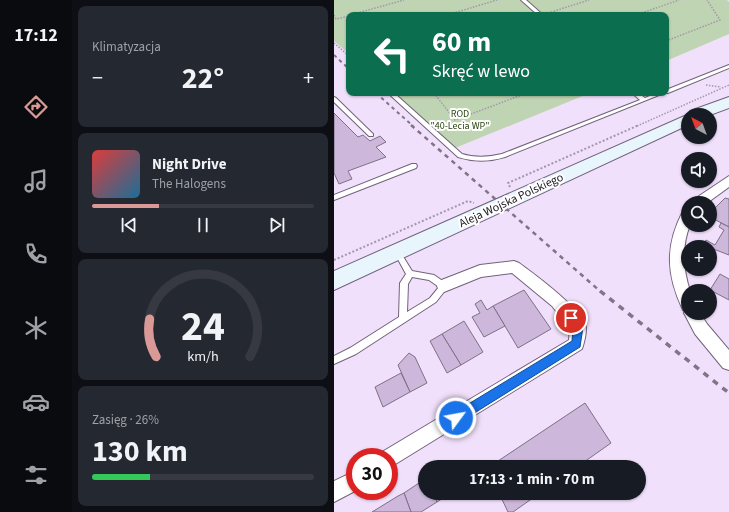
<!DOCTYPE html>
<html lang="pl">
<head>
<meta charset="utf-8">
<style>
  :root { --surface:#171b24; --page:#242831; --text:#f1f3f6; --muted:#9ea1a6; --line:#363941; --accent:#d89997 }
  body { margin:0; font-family:"Source Sans 3",sans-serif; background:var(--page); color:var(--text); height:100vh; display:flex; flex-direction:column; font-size:15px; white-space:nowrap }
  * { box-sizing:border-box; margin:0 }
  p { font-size:13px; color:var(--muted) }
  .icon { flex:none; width:22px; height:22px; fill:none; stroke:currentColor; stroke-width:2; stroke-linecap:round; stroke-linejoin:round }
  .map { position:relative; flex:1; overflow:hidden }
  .side { display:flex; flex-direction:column; gap:6px; padding:6px; background:#0d0f14; width:262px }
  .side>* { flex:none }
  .guide { position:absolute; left:12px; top:12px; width:323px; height:84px; border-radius:8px; box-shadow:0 1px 3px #0004; background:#0b6e4f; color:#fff; overflow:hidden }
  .needle { width:26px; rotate:319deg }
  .buttons { position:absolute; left:347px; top:108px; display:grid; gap:8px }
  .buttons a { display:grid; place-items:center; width:36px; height:36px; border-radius:50%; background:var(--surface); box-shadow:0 1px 3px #0004; font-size:20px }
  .speed { position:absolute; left:12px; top:448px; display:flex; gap:8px; font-size:20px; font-weight:700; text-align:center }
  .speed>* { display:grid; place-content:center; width:52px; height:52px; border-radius:50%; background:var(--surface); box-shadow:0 1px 3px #0004; line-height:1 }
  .speed .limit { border:6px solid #d22; background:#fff; color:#111 }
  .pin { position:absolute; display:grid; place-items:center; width:34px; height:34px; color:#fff; margin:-17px; border:2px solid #fff; border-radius:50%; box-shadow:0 1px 4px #0007 }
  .me { position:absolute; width:44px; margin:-22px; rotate:58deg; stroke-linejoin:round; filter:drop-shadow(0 0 3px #0008) }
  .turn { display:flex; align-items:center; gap:14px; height:84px; padding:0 20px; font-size:18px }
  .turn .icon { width:52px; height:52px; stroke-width:2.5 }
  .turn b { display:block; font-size:28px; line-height:34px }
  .big { font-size:30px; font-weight:700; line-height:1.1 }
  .side .widget { flex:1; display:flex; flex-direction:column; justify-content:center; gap:6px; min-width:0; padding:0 14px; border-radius:8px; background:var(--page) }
  .side .dial { align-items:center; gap:0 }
  .dial svg { height:104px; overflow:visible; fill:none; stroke:var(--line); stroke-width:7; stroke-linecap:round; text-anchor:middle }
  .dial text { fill:var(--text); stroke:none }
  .song { display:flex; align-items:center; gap:12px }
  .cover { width:48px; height:48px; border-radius:6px; background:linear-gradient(135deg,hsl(0 70% 55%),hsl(200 70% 35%)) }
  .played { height:4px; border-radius:2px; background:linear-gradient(90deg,var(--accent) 30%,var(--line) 30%) }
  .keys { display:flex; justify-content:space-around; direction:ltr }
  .heat { display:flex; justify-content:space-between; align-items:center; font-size:22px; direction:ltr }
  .charge { height:6px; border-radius:3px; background:linear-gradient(90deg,#34c759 26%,var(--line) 0) }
  .trip { position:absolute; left:84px; top:460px; width:228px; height:40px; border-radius:20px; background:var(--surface); box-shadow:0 1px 3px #0004; font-weight:700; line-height:40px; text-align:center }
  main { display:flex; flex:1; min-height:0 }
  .tabs { display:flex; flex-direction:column; width:72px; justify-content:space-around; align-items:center; background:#090b0e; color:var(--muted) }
  .tabs .icon { width:28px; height:28px }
  .tabs .selected { color:var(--accent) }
  .tabs b { font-size:18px; color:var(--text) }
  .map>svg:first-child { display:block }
</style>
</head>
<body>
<main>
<nav class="tabs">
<b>17:12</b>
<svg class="icon selected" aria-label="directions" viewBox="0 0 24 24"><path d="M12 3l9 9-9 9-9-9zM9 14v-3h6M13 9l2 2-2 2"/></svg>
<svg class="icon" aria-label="music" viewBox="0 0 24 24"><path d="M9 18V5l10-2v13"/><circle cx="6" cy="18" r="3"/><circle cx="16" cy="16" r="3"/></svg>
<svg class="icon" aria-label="phone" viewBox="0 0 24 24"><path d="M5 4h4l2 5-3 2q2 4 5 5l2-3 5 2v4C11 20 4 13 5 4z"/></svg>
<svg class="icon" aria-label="climate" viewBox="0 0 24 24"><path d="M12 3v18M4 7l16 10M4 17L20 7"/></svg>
<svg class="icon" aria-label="car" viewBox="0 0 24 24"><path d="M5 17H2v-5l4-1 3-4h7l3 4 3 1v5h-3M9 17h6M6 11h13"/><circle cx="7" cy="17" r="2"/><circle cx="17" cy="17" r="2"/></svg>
<svg class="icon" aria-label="filters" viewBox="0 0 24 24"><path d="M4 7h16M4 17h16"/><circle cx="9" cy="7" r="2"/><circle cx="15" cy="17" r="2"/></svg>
</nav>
<section class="side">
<div class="widget"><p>Klimatyzacja</p>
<div class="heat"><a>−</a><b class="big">22°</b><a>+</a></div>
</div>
<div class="widget">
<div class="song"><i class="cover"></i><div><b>Night Drive</b><p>The Halogens</p></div></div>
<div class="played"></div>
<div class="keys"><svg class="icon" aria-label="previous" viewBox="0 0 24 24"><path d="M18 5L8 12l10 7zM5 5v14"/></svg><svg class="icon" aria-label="pause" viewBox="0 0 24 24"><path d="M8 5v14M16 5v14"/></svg><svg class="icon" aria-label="next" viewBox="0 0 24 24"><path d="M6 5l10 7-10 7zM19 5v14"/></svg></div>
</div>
<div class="widget dial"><svg viewBox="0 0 100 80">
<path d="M14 69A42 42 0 1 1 86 69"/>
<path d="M14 69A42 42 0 0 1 9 40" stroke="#d89997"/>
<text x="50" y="56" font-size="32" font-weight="700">24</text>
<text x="50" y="72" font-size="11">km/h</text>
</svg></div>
<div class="widget"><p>Zasięg · 26%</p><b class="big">130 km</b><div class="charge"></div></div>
</section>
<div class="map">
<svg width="395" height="512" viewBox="0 0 395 512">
  <rect width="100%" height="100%" fill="#f1e0fb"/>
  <g fill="#bfd4b2">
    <polygon points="0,0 393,0 395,2 395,34 332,61 332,15 15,15 15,54 0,41"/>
    <polygon points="59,93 256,93 121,148"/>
  </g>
  <g fill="#cdb7da" stroke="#7f7088">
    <polygon points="0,113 24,137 29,135 36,141 46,136 52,142 42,147 52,157 14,171 18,179 5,184 0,173"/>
    <polygon points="391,198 395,199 395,227 376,217 376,213"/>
    <polygon points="387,223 395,227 395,255 369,245 372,240 381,245 390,230 385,227"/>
    <polygon points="386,274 395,279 395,300 376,290"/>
    <polygon points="190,290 217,329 184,348 159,306"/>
    <polygon points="147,300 153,310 159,306 171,326 150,337 138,317 146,313 141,304"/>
    <polygon points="130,321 149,352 127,365 108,334"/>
    <polygon points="108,334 127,365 113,373 96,341"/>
    <polygon points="75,353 81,357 93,383 76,392 64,365"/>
    <polygon points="67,373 76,392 49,407 41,387"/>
    <polygon points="251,403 277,443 243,467 155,467"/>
    <polygon points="91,479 91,493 100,493 103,502 87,512 77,512 70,493"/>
    <polygon points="70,493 77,512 38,512 64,496"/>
    <polygon points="100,493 117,493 103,502"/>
    <polygon points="165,493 206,493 179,512 174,512"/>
  </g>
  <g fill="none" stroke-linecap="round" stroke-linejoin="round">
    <defs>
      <g id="service">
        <polygon points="187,0 192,0 209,15 204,15"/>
        <path d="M395,65v3l-61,25h-4l-159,64c-16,5 -31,5 -47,0l-69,-63 5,-1 68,61c13,4 27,3 40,0l138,-54 -8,-7h6l7,5 12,-5h9v-3z"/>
        <polygon points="0,97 2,98 39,134 39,136 35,136 0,102"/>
        <polygon points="78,164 82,164 83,166 82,168 0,200 0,195"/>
        <path d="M63,249l2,1 13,21 22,4 13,9 1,2 -1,2 -11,14 -80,52 -22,10v-8l16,-8 49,-31 1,-34 6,-9 -12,-22 1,-2zM78,277l17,3 10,7 -9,11 -23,14 1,-28z"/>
      </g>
      <g id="minor">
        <polygon points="395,176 395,187 373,203 358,203 359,200"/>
        <path d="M354,210v15h2c-9,22 -7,44 0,66h-2v22h12l7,11 22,26v20l-6,-2 -28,-34 -11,-21 1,-2 -2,-1c-17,-36 -18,-64 0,-99z"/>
        <path d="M180,261l5,2c15,11 65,47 67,65 0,7 -2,15 -4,21l-193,119v-11h-8l1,-5 187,-112 1,-11 -18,-23 -40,-33 -31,4 -37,15 -5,-1 -2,-5 2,-5 41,-16z"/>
        <polygon points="21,471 21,491 0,502 0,481"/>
      </g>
      <polygon id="secondary" points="395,97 395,108 376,115 354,115 354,125 0,290 0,271 355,114 356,111"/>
    </defs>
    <use href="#service" stroke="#716279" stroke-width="2"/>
    <use href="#minor" stroke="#716279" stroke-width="2"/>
    <use href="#secondary" stroke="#716279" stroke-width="2"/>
    <g stroke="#a497ab" stroke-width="1.5" stroke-dasharray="1.5 1.5" stroke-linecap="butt">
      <polyline points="214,13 255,0"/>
      <polyline points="20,14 70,0"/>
      <polyline points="0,15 2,19 15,16"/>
      <polyline points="113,15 163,0"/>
      <polyline points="302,15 345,0"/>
      <polyline points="332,41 386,20 373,0"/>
      <polyline points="0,43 15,56"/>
      <polyline points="372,85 387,87"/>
      <polyline points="100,93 121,120 193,93"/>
      <polyline points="303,126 395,85"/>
    </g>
    <g stroke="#a497ab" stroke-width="2" stroke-dasharray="2 2" stroke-linecap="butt">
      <polyline points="176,187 174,183 305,125"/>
      <polyline points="0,260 134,201 140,203"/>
    </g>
    <use href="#service" fill="#fff" fill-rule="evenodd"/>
    <use href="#minor" fill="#fff" fill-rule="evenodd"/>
    <use href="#secondary" fill="#e8f5fd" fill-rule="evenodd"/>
    <g stroke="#807587" stroke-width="2" stroke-dasharray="3.5 3.5" stroke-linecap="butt">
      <polyline points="0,55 15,69"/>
      <polyline points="42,93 79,126"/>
    </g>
    <polyline stroke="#807587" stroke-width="2.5" stroke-dasharray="4.5 4.5" stroke-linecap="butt" points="77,125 267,292"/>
    <polyline stroke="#807587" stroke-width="3.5" stroke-dasharray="6 6" stroke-linecap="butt" points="266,291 395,393"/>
  </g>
  <polygon fill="#1a73e8" stroke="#114b97" points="237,314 241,315 249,327 246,347 126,422 122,423 118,422 116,418 118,414 238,341 239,328 232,318 234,315"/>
  <g text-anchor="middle" stroke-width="4" stroke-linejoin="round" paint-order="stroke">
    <g font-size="10" fill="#284310" stroke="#fff">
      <text x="126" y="117">ROD<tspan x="126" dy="12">"40-Lecia WP"</tspan></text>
    </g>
    <g font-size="12" fill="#1c161f" stroke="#fff">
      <text transform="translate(177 200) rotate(-25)" y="4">Aleja Wojska Polskiego</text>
    </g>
  </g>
</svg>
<div class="buttons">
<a><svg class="needle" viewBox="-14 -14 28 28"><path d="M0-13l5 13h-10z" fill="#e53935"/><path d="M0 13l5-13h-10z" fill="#9ea1a6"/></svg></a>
<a><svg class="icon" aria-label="sound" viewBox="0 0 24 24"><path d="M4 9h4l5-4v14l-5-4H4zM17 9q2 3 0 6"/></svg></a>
<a><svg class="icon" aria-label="search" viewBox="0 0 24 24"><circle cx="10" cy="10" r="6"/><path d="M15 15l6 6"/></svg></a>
<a>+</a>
<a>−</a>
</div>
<div class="speed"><div class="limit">30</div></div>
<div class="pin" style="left:237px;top:318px;background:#d93025"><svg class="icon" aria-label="arrive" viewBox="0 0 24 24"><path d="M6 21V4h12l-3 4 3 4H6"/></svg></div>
<svg class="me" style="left:122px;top:418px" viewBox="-20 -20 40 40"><circle r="17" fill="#1a73e8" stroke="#fff" stroke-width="3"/><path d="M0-11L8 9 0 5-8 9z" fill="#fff"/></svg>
<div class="trip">17:13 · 1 min · 70 m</div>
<div class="guide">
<div class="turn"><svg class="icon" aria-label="left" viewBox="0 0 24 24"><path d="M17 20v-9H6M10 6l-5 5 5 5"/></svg><div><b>60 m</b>Skręć w lewo</div></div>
</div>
</div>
</main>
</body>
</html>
